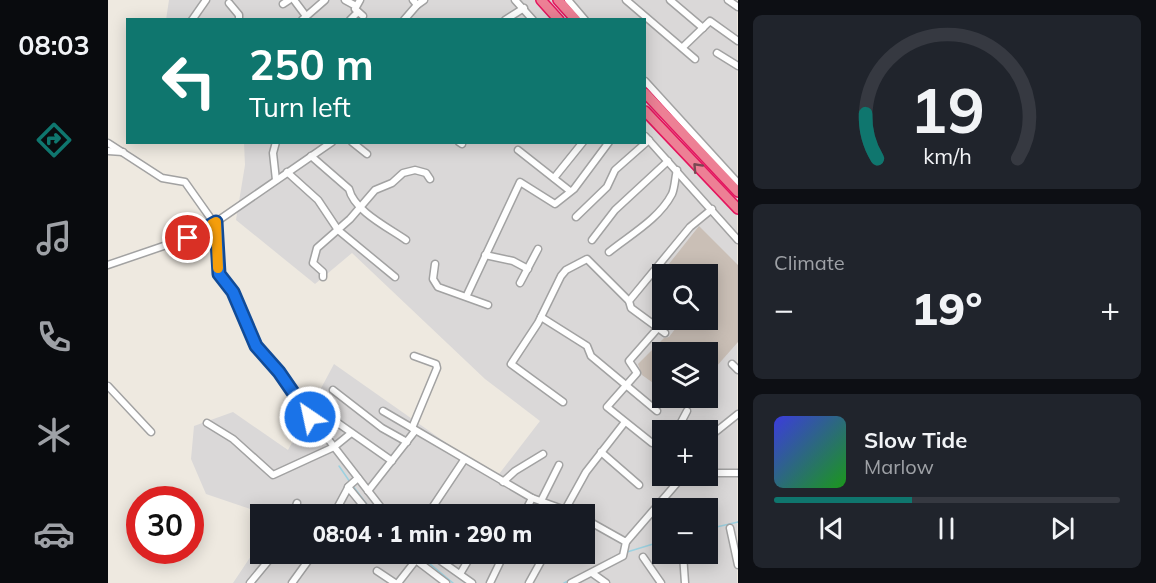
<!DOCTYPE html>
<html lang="en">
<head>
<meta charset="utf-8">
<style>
  :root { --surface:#171b24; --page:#20242c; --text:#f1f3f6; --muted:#9ea1a6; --line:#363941; --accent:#0f766e }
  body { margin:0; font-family:Mulish,sans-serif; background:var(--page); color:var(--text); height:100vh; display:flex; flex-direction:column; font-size:22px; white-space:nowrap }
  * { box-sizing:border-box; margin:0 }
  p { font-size:20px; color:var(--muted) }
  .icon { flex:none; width:33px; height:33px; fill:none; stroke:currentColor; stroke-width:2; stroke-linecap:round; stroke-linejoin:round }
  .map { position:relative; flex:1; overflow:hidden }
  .sheet { display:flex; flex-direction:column; gap:15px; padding:15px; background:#0d0f14; width:418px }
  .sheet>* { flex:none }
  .top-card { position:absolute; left:18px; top:18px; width:520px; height:126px; border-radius:0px; box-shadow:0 3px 15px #0003; background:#0f766e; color:#fff; overflow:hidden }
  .buttons { position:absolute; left:544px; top:264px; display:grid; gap:12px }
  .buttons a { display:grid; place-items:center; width:66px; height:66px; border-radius:0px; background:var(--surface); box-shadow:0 3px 15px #0003; font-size:30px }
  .speed { position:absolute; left:18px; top:486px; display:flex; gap:12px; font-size:30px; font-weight:700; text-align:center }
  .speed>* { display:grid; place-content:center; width:78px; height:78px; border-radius:50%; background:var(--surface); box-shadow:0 3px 15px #0003; line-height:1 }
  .speed .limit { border:9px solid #d22; background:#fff; color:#111 }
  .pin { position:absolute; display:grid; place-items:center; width:51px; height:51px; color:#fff; margin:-26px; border:3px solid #fff; border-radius:50%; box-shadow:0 2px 6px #0007 }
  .me { position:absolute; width:66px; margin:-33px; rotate:326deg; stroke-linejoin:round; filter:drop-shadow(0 0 4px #0008) }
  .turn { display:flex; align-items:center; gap:21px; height:126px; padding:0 24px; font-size:27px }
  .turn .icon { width:78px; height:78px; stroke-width:2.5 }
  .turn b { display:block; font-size:42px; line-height:51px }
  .big { font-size:45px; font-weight:800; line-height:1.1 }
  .sheet .widget { flex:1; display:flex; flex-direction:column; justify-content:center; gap:9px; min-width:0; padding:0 21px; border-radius:9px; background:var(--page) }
  .sheet .dial { align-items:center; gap:0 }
  .dial svg { height:156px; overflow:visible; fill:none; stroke:var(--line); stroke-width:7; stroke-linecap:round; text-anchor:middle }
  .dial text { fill:var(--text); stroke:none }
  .song { display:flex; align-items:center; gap:18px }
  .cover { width:72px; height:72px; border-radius:9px; background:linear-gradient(135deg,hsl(240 70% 55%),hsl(120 70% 35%)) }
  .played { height:6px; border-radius:3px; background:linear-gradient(90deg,var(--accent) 40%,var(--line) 40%) }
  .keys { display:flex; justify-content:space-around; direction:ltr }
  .heat { display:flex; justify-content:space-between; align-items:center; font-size:33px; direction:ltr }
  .trip { position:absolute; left:142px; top:504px; width:345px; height:60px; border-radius:0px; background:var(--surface); box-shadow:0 3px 15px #0003; font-weight:800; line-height:60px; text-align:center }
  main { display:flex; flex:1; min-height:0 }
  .tabs { display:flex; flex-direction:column; width:108px; justify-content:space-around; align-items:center; background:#090b0e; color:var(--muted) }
  .tabs .icon { width:42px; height:42px }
  .tabs .selected { color:var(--accent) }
  .tabs b { font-size:27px; color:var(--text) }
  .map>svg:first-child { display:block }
</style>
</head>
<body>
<main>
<nav class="tabs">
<b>08:03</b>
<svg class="icon selected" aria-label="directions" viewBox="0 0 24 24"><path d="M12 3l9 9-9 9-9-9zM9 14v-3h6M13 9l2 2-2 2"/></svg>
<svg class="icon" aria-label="music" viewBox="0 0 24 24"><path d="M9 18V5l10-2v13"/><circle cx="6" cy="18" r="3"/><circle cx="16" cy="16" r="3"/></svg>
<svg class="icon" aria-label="phone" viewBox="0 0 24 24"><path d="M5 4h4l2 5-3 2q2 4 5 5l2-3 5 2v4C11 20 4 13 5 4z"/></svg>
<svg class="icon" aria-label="climate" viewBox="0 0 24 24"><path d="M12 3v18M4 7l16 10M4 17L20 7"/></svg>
<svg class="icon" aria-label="car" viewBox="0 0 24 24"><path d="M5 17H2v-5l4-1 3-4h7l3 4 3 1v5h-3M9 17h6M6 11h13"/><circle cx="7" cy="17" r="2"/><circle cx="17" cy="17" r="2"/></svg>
</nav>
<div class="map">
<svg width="630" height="583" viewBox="0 0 630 583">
  <rect width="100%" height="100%" fill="#eee9e0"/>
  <path fill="#dad8d8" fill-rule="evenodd" d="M61,0h568v583h-504l28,-42v13h324v-40h-320l-59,-20 -15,-35 3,-33 39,-14 55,38 46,-86 162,114 44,-57 -55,-42 -133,-126 -37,31 -79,-64 9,-55 -1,-22 401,-1v-122h-479zM555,274h45v46h-45zM555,352h45v46h-45zM555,430h45v46h-45zM555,508h45v46h-45z"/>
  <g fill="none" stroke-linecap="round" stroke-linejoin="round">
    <g stroke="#9cd1e0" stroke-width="1.5">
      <polyline points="231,466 242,482"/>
      <polyline points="245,486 266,514"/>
      <polyline points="600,529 630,522"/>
      <polyline points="519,552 555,541"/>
      <polyline points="310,554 345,583"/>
      <polyline points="456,583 466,578"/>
    </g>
  </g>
  <polygon fill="#cabfb6" points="591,226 630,265 630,342 600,376 600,352 555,352 555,390 534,375 530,364 556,338 561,337 574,320 600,320 600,274 553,274"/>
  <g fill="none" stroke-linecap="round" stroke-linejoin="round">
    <defs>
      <g id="minor">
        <polyline points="186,0 198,16"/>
        <polyline points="237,0 248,6"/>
        <polyline points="252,0 247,9 255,16"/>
        <polyline points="305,0 309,5 316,0"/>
        <polyline points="407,0 425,20"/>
        <polyline points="460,0 477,20"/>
        <polyline points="518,0 587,59"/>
        <polyline points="562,0 595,28"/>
        <polyline points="620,0 630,7"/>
        <polyline points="121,3 131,15 131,20"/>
        <polyline points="175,4 181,0"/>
        <polyline points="84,20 98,0"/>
        <polyline points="194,20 217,0"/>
        <polyline points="242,20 250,12"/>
        <polyline points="296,20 309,5"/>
        <polyline points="397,20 416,8"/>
        <polyline points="575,47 602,21 630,41"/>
        <polyline points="609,53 630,66"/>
        <polyline points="537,81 630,183"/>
        <polyline points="537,136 630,240"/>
        <polyline points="168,142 165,153 168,180"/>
        <polyline points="244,142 259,154"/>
        <polyline points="351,142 354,144"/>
        <polyline points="0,143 54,178 77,182 106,223"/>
        <polyline points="410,150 462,191"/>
        <polyline points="0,151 15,152"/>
        <path d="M203,156l38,33c5,22 40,39 57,51"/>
        <polyline points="179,172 210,200 230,230 287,277"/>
        <polyline points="446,178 475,142"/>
        <polyline points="468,217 499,187 507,170 541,140"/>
        <polyline points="108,222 111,274 125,292 148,346 171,372 203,417 278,514"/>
        <polyline points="484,240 507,210 560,161"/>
        <path d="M501,252c21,-17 50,-33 63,-58 3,-7 3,-17 5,-24"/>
        <polyline points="377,255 405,261 420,269"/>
        <polyline points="327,264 325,279 330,287 380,305"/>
        <polyline points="0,265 79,238 108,222 224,142"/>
        <polyline points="215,277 215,272 205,263 209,248 242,219 267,190 284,183 295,173 307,170 318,173 322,179"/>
        <polyline points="412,283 430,249"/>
        <polyline points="359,295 412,182 447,204 466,189 501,142"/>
        <polyline points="433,317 479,346 483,356 549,411"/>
        <polyline points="550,328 521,361 529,373 499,407 544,443 555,442"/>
        <polyline points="557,333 523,308 521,301 582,227 604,209"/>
        <polyline points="624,364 630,370"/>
        <polyline points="0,386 43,432"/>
        <polyline points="225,390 274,428 299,442"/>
        <polyline points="455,402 403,364 430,323 453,276 458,270 479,259 521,301"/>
        <polyline points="275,411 424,498 468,514"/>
        <polyline points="227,421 284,461"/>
        <polyline points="99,423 125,439 165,475 226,447 242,434"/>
        <polyline points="304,428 329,368 328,364 306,356"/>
        <polyline points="569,430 579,411"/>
        <polyline points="600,438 630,414"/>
        <polyline points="493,452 531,485"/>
        <polyline points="608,473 630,473"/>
        <polyline points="395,482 407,471 435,454"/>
        <polyline points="240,487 262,514"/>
        <polyline points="260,491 307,431"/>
        <polyline points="433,501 451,465"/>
        <polyline points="457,510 478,472 517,422"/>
        <polyline points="185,514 189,503"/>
        <polyline points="226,514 241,486 250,478"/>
        <polyline points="320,514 356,460"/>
        <polyline points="416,514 424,498"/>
        <polyline points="477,519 518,542 575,476"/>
        <polyline points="622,528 630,565"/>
        <polyline points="300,554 338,583"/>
        <polyline points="323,554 364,583"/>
        <polyline points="575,554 577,583"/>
        <polyline points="535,557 553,583"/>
        <polyline points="269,571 287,583"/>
        <polyline points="484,573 498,583"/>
        <polyline points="352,574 364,554"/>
        <polyline points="142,583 166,554"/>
        <polyline points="184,583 205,554"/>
        <polyline points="290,583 308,560"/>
        <polyline points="382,583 396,554"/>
        <polyline points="421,583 437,554"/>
        <polyline points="463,583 515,556 518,542"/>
      </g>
      <g id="highway">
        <polyline points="433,0 451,20"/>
        <polyline points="450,0 468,20"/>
        <polyline points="537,93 630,192"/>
        <polyline points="537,111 630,209"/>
      </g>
    </defs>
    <use href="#minor" stroke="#a2a2a2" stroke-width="9"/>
    <use href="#highway" stroke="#e4155e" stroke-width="12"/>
    <use href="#minor" stroke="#fff" stroke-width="6"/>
    <use href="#highway" stroke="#ed8095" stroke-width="9"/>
  </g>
  <defs><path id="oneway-chevron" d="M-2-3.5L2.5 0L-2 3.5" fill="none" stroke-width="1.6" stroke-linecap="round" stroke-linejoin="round" transform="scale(1.5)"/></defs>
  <use stroke="#794852" href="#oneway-chevron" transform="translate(589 167) rotate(-133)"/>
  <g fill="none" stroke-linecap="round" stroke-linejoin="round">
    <defs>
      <polyline id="route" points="80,238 108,222 111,274 125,292 148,346 171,372 202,417"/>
    </defs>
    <use href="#route" stroke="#114b97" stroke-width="15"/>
    <use href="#route" stroke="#1a73e8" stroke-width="10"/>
    <polyline stroke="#f59e0b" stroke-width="10" points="104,224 108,222 110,268"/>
  </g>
</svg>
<div class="buttons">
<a><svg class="icon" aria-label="search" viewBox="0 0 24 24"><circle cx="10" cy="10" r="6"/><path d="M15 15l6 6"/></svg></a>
<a><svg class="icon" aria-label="layers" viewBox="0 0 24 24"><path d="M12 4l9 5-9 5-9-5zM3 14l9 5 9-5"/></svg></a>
<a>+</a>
<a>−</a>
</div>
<div class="speed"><div class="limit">30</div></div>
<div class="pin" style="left:80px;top:238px;background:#d93025"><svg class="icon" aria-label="arrive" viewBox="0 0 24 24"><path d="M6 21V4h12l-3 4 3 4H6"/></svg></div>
<svg class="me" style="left:202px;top:417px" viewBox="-20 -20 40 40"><circle r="17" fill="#1a73e8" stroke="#fff" stroke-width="3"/><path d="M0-11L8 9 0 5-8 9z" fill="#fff"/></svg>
<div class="trip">08:04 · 1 min · 290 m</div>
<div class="top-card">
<div class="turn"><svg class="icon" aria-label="left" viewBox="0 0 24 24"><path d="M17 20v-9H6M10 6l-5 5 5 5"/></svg><div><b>250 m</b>Turn left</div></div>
</div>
</div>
<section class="sheet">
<div class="widget dial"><svg viewBox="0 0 100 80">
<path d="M14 69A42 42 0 1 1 86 69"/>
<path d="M14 69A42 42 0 0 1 8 46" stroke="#0f766e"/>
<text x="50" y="56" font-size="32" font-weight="700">19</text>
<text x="50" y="72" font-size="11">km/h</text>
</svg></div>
<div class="widget"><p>Climate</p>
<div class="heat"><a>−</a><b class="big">19°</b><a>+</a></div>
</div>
<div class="widget">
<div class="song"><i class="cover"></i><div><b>Slow Tide</b><p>Marlow</p></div></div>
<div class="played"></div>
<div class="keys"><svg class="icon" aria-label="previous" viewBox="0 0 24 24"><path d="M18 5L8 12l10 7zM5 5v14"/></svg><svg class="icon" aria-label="pause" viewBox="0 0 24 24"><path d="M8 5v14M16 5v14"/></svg><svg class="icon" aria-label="next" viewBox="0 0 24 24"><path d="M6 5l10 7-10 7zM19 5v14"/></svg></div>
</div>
</section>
</main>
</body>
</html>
